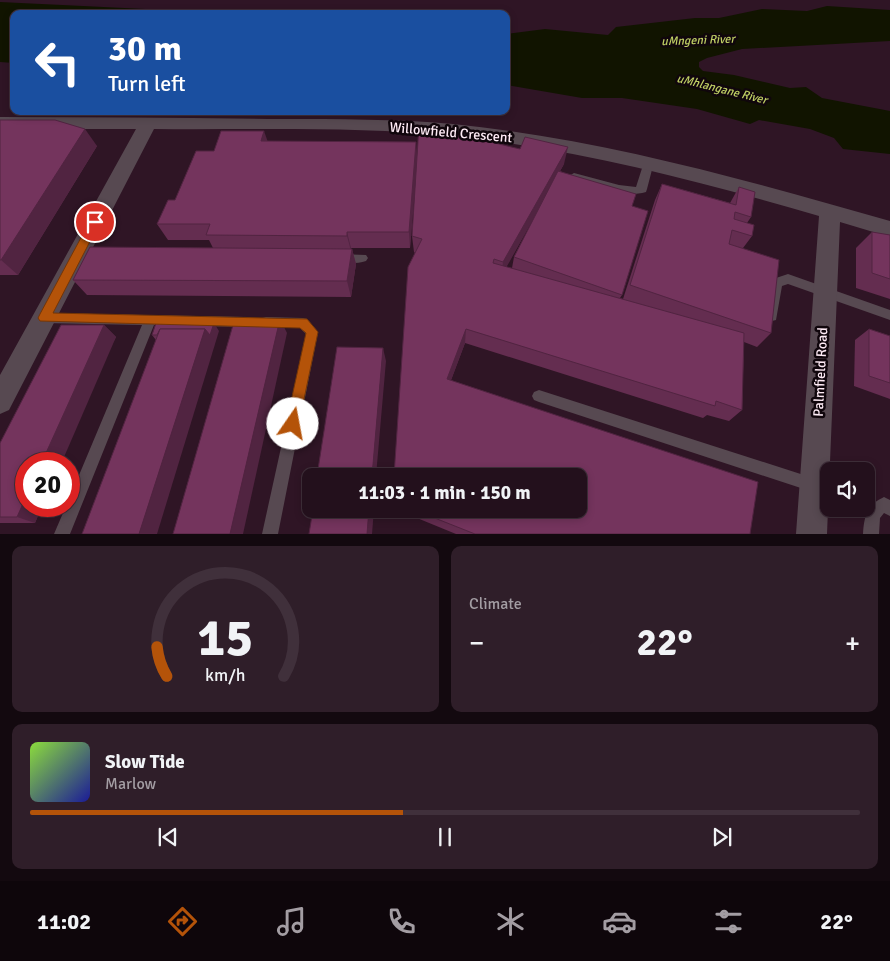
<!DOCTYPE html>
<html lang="en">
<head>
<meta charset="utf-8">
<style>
  :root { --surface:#23101c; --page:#2f1e29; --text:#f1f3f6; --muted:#a39da3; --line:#40303b; --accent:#b45309 }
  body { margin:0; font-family:Signika,sans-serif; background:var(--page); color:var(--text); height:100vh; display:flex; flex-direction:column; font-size:19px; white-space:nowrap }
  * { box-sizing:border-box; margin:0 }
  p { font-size:16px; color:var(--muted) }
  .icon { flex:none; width:28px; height:28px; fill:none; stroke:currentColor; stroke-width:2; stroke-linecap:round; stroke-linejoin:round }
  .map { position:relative; height:534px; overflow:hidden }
  .drawer { display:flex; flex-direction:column; gap:12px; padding:12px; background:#13090f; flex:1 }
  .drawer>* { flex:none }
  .banner { position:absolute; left:10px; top:10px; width:500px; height:105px; border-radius:10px; box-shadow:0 2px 8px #0003,0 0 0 1px var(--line); background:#1a4fa0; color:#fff; overflow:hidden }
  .fabs { position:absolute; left:820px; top:462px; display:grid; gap:10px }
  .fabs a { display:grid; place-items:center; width:55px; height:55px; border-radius:10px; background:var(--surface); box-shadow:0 2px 8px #0003,0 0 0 1px var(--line); font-size:25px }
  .speed { position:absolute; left:15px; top:452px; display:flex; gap:10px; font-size:25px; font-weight:700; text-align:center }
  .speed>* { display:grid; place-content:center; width:65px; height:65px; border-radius:50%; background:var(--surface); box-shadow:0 2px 8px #0003,0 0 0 1px var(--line); line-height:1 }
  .speed .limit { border:8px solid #d22; background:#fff; color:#111 }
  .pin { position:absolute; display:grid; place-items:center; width:42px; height:42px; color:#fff; margin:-21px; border:2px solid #fff; border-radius:50%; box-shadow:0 1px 5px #0007 }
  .me { position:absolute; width:55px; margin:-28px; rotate:12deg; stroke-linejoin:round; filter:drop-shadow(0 0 4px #0008) }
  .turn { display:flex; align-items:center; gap:18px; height:105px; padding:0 15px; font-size:22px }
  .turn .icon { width:65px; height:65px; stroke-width:2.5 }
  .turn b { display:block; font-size:35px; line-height:42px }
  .big { font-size:38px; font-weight:700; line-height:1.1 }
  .drawer .card { flex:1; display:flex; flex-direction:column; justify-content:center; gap:8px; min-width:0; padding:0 18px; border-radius:10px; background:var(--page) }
  .drawer .dial { align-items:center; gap:0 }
  .dial svg { height:130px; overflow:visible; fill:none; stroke:var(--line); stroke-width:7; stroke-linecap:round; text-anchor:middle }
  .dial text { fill:var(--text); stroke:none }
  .song { display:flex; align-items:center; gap:15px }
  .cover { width:60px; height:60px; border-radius:8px; background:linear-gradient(135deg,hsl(90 70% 55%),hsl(240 70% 35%)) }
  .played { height:5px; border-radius:2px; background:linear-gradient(90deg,var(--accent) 45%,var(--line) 45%) }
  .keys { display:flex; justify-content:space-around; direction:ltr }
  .heat { display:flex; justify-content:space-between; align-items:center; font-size:28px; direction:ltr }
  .drawer .tiles { flex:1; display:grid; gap:12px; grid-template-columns:1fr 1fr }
  .card:last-child { grid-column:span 2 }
  .trip { position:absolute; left:302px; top:468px; width:285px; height:50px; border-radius:10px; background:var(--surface); box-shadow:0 2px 8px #0003,0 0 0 1px var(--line); font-weight:700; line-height:50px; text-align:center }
  .menu { display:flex; height:80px; justify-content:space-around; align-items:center; background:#0e060b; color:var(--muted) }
  .menu .icon { width:35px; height:35px }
  .menu .current { color:var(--accent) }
  .menu b { font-size:22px; color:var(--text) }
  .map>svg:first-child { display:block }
</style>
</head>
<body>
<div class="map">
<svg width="890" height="534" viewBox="0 0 890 534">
  <rect width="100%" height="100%" fill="#2f1525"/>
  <g fill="#111400">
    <polygon points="0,2 207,12 225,14 14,14 14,63 0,62"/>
    <polygon points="827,6 890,10 890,41 742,49 707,58 699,62 699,67 703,71 734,75 790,88 806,87 822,98 890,111 890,154 843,149 834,138 810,129 759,120 750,124 697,109 622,98 582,98 506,85 506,34 545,29 608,35 616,27 695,18 719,18 762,9 807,11"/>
  </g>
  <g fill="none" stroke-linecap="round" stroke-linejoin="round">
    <g fill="#574951" fill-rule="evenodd">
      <path d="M649,159l5,3 -7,27 -1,3c-25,7 -52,-6 -75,-14l-2,-2 5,-3 45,12 17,2 8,-25z"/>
      <path d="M339,254l27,1 2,3 -2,3c-9,3 -22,3 -31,0l-2,-3 2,-3z"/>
      <polygon points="788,274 890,310 890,320 788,284 782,286 776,320 772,321 768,320 766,316 773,281 776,278"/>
      <polygon points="44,313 248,317 252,318 254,322 252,326 248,327 154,325 70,534 54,534 66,506 69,506 69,499 142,325 44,323 40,322 38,318 40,314"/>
      <polygon points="266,317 303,318 307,319 318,332 278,534 262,534 306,334 300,328 262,326 260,322 262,318"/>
      <polygon points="539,390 813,478 818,480 820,485 818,490 813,492 539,402 534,400 532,396 534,392"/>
      <path d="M884,497l6,3v16l-6,-3 -4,5 -1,16h-16c1,-18 4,-29 21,-37z"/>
    </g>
    <path fill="#574951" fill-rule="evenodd" d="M0,117c94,0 187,1 281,2 57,0 115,0 172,5 149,15 294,56 437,97v16l-50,-15 -13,312h-31l23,-318c-120,-35 -241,-67 -366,-80 -99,-10 -200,-6 -299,-7l-145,281 -9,4v-39l136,-246h-136z"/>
  </g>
  <g fill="#642d50" fill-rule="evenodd">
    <polygon points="0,120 97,146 18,275 0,275"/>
    <polygon points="267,141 416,142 417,159 410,248 351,248 351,249 352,249 356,264 351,297 87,295 73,280 213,248 209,240 168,240 157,224 214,151"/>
    <path d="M564,164l-4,7 72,35 -10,89 -2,3 3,1 32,-99 7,-16 68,19 9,-16 12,30 -4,6 5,13 -9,12 28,85 -14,14 -13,-5 -2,68 -13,11 -22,-6 -4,3 -238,-75 -14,37 299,154h-294l-61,-25h184l-185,-33 21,-223 -1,-1 -2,-16zM536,214l-22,43 -2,11 -6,-1z"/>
    <polygon points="872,232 890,235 890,299 856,288 856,248"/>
    <polygon points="104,325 116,337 26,506 42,506 35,523 0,523 0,443"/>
    <polygon points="869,329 890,336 890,399 854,386 855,340"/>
    <polygon points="219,331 156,340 152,335"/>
  </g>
  <g fill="#512441">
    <polygon points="85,129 97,146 18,275 1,260"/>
    <polygon points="264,131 270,148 261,141"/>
    <polygon points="416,142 417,159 410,248 409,232"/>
    <polygon points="568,147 564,164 501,277 503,262"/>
    <polygon points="347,232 351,248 351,251 347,236"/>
    <polygon points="352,249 356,264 351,297 347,281"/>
    <polygon points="280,319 287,333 243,534 230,534"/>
    <polygon points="214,323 219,331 157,534 139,534 205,329"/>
    <polygon points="104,325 116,337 61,464 41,464"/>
    <polygon points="466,329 465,343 447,391 447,379"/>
    <polygon points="383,348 386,361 376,476 372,476"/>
    <polygon points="26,497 26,506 42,506 35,523 17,517"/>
    <polygon points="369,509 374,509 372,534 367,534"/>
  </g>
  <g fill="#74345d" stroke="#512441">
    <polygon points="0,120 55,120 85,129 1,260 0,260"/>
    <polygon points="419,125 520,149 525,137 568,147 503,262 494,259 493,263 744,333 742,410 716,401 715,406 466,329 447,379 758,482 750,534 475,534 412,509 579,509 579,476 394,476 408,267 422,239 412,236"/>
    <polygon points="221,131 264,131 261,141 416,142 409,232 347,232 347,236 206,235 210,224 157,224 168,200 175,200 196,151 214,151"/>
    <polygon points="558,171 636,194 632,206 648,211 622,295 514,257"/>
    <polygon points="662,184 736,205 739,187 755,192 751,217 735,212 734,219 754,225 752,236 732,230 729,244 779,260 771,333 630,285"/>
    <polygon points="872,232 890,235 890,279 872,273"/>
    <polygon points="90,247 352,249 347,281 73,280"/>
    <polygon points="235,318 280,319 230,534 173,534"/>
    <polygon points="156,323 214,323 210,335 205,329 160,329 157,335 152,335"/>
    <polygon points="61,325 104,325 41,464 26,464 26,497 17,517 0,517 0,443"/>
    <polygon points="160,329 205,329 139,534 82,534"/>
    <polygon points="869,329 890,336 890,383 869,376"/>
    <polygon points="337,347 383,348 372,476 317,476"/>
    <polygon points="313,509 369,509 367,534 309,534"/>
  </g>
  <polygon fill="#b45309" stroke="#753606" points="95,218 100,222 53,313 307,319 318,332 298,428 293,430 288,428 286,424 306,333 300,328 40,321 38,318 40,314 91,219"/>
  <g text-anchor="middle" stroke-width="5" stroke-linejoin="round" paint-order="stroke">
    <g font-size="12" font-style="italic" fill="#c0d065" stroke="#10060c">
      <text transform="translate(698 40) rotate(-2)" y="4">uMngeni River</text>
      <text transform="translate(722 89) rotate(14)" y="4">uMhlangane River</text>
    </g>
    <g font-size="14" fill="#ffecf6" stroke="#10060c">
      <text transform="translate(451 132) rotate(5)" y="5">Willowfield Crescent</text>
      <text transform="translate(820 372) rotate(-87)" y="5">Palmfield Road</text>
    </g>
  </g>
</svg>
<div class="fabs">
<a><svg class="icon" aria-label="sound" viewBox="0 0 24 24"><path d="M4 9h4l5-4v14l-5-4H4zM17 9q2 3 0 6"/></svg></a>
</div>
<div class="speed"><div class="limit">20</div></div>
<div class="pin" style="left:95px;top:222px;background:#d93025"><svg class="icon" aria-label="arrive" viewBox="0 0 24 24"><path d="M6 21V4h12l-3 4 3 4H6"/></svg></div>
<svg class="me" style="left:293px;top:424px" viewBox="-20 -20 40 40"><circle r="19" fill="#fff"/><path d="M0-13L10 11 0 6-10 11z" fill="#b45309"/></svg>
<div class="trip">11:03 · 1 min · 150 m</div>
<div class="banner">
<div class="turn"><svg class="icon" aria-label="left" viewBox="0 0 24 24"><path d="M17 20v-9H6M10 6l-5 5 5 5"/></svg><div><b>30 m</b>Turn left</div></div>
</div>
</div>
<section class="drawer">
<div class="tiles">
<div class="card dial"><svg viewBox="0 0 100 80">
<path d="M14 69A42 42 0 1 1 86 69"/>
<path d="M14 69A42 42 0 0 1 8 51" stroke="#b45309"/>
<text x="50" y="56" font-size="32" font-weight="700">15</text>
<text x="50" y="72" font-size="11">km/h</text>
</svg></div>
<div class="card"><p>Climate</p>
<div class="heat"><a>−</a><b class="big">22°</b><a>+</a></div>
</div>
<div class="card">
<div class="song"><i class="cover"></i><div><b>Slow Tide</b><p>Marlow</p></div></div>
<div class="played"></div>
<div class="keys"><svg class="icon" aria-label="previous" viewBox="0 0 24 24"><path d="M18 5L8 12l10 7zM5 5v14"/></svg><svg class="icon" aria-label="pause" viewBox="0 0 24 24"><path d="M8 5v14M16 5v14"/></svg><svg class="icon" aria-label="next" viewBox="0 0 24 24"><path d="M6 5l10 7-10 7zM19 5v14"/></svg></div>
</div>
</div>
</section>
<nav class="menu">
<b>11:02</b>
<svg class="icon current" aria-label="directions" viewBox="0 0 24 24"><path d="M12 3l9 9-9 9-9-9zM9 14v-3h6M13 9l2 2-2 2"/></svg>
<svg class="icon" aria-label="music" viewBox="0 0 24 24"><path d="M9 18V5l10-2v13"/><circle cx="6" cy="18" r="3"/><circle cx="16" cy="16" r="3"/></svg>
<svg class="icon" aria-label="phone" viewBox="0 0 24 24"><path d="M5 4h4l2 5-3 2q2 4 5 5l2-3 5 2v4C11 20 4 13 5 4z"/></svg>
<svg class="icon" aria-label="climate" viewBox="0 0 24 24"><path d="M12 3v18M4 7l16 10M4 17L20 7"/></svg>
<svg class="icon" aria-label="car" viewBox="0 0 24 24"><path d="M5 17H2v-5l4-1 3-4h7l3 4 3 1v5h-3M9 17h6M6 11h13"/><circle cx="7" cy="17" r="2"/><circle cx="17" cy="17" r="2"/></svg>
<svg class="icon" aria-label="filters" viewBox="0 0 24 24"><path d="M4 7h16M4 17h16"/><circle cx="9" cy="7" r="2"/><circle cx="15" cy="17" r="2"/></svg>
<b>22°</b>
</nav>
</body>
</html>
